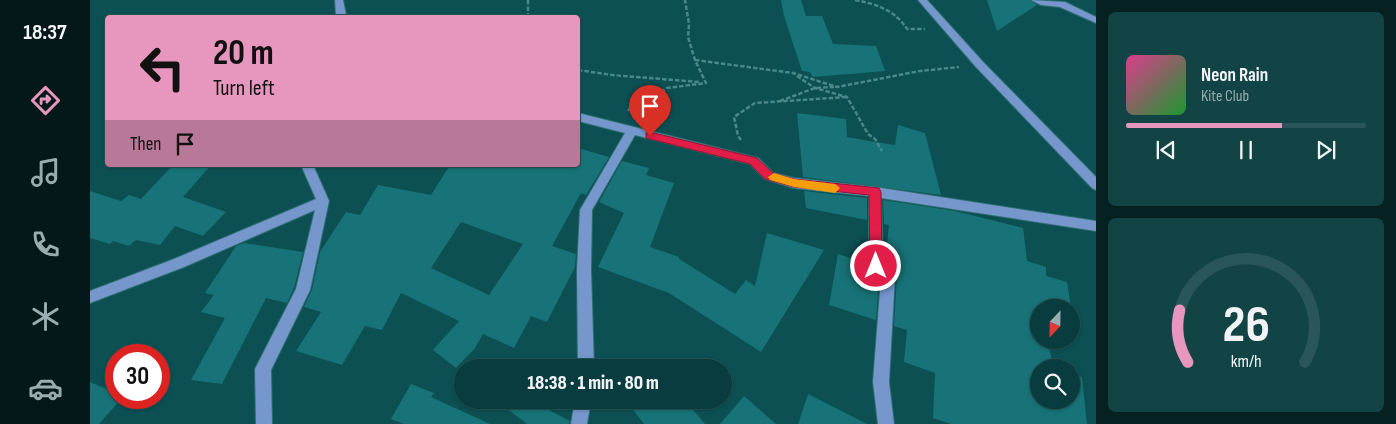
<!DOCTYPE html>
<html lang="en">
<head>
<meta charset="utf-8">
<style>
  :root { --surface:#093c3e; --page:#124345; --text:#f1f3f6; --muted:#99adb0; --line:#295658; --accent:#e797bd }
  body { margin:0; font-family:"Sofia Sans Condensed",sans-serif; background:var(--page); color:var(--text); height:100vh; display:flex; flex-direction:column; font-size:19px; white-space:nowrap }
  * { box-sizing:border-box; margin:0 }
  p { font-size:16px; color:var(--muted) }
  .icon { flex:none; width:28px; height:28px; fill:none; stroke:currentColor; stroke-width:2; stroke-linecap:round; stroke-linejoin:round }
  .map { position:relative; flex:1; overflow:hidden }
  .panel { display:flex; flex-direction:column; gap:12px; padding:12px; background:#052122; width:300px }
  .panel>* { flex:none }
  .top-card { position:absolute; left:15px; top:15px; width:475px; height:152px; border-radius:5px; box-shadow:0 1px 4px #0004,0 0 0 1px var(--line); background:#e797bd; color:#111; overflow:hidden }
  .needle { width:32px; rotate:202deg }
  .buttons { position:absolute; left:940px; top:299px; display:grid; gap:10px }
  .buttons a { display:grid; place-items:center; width:50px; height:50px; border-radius:50%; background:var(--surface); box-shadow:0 1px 4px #0004,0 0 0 1px var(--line); font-size:25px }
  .speed { position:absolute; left:15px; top:344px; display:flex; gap:10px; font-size:25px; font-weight:700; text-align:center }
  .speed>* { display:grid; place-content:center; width:65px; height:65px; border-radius:50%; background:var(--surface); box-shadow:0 1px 4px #0004,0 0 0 1px var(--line); line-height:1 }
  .speed .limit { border:8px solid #d22; background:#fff; color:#111 }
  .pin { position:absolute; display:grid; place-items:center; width:42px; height:42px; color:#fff; margin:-51px -21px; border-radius:50% 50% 50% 0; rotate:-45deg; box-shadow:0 0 5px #0007 }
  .pin .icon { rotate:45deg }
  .me { position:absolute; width:55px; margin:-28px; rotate:0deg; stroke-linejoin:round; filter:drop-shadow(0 0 4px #0008) }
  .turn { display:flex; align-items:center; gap:18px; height:105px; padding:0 25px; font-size:22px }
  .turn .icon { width:65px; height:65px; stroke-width:2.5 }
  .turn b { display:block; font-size:35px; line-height:42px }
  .then { display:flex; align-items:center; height:48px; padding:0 25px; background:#0003; gap:10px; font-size:19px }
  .panel .widget { flex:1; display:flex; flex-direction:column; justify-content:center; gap:8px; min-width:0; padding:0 18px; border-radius:8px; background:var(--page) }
  .panel .dial { align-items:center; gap:0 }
  .dial svg { height:130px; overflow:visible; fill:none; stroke:var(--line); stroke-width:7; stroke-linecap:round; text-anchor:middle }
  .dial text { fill:var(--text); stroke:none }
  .song { display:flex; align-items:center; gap:15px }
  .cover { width:60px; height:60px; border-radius:8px; background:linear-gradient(135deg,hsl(330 70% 55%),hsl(130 70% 35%)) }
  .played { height:5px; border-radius:2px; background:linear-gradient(90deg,var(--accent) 65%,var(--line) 65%) }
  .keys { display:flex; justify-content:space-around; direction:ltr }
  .trip { position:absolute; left:364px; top:359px; width:278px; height:50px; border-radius:25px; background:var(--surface); box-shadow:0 1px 4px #0004,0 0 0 1px var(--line); font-weight:800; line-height:50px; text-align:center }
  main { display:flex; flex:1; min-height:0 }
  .tabs { display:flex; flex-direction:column; width:90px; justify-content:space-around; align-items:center; background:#041819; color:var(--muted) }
  .tabs .icon { width:35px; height:35px }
  .tabs .current { color:var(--accent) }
  .tabs b { font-size:22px; color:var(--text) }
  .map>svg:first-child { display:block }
</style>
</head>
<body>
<main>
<nav class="tabs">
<b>18:37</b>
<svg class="icon current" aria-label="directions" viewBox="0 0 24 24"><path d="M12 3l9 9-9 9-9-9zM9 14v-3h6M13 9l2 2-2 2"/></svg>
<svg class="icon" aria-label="music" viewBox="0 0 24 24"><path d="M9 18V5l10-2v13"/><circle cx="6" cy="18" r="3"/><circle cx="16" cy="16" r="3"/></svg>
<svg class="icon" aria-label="phone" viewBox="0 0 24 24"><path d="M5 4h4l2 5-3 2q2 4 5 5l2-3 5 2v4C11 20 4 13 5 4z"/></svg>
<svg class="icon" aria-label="climate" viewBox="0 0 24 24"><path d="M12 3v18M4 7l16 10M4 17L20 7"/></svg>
<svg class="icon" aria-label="car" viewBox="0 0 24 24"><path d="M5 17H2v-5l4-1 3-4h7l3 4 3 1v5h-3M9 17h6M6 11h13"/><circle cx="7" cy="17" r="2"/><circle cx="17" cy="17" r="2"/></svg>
</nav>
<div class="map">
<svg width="1006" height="424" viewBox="0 0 1006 424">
  <rect width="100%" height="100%" fill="#0c5053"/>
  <g fill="#177377" fill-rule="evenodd">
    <polygon points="691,0 711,0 716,16 732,16 743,44 786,46 795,71 723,77 720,72 712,71 694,16"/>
    <polygon points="897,0 939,0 947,5 907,31"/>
    <polygon points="707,113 756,119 757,137 785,142 805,145 808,125 835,133 851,195 713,177"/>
    <path d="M488,148l31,9 -23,38 -5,-2 -29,53 24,8 -1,13 -28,55 -16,-6 -17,32 -31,-14 -8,14 -19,20 -23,-18 26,-29 -58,-28 -19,37 -17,-4 -23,39 -46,-14 25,-39 -17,-5 8,-17 8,-38 26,-40 14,3 18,-30 53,10 19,-30h128zM371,222l62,22 -34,51 -58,-27z"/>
    <polygon points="532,161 559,168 556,175 584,183 560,247 589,257 589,259 645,294 656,280 665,286 677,233 734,250 671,352 579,293 508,267 534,213 509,202"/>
    <polygon points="83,165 121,165 93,197 136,212 113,236 85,226 70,245 46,240 39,246 23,241 20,244 0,238 0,191 31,201 39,195 51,199"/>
    <polygon points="714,191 777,198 777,220 716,208"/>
    <polygon points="793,200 865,211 933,228 937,261 956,267 956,276 977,282 981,308 971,308 953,302 954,308 949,308 949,340 958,340 963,368 949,368 949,400 981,400 981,374 992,377 997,424 861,424 843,418 845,373 814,362 817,330 804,326 807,275 804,270 795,262 799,225 794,224"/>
    <polygon points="154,243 213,252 204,288 197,303 176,298 132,384 101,380 135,318 111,312 124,295 115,293 146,246"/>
    <polygon points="748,254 777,263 779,271 789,279 786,320 739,305"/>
    <polygon points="0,382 26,393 26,398 32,398 9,424 0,424"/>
    <polygon points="321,384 344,393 341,397 400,424 314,424 301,419"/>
    <polygon points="718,394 777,424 708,424"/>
    <polygon points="654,396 686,424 630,424"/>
    <polygon points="406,400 439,400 480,421 479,424 437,424"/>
    <polygon points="536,400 595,400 615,424 554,424"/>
  </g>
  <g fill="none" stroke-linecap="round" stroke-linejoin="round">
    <defs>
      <g id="minor">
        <polygon points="245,0 253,0 256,15 254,18 245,18 246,15"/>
        <polygon points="828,0 837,0 894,63 1006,177 1006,190 1002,188 886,67"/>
        <polygon points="941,0 975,2 1006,17 1006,23 970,7 951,5"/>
        <polygon points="488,113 668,158 683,173 704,178 785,187 1006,221 1006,231 791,198 793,263 803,271 805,275 799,382 804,424 788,424 783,382 791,278 781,270 779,266 779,196 704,188 675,179 660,164 545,135 502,210 501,270 504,368 488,368 487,270 490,210 535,133 488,121"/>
        <polygon points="211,165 223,165 239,201 220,290 181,370 182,424 166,424 165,369 206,289 225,210 94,267 0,303 0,291 84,259 226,199"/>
        <polygon points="485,400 501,400 497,424 481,424"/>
      </g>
    </defs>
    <use href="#minor" stroke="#2e6f71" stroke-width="2"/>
    <g stroke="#49888a" stroke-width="2.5" stroke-dasharray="4.5 2" stroke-linecap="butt">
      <polyline points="438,0 438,18"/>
      <path d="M765,0c21,4 40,10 52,29h18"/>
      <polyline points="605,60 703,73 747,87 830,71 869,67"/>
      <polyline points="488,70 522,75 609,82"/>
      <polyline points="707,76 725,88 757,97 778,134 785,139 792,151"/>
      <polyline points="690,101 725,88 744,87"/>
      <polyline points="538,111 541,106 562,98 577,88 616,83 605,60 598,37 599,24 595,0"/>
      <polyline points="651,140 648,136 644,117 665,103 757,97"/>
    </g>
    <use href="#minor" fill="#7597cc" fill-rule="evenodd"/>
  </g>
  <polygon fill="#e11d48" stroke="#92132f" points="560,132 667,158 683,173 704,179 789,188 791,192 792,266 790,270 786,271 781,270 780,266 779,195 704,187 675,179 660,164 556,138 556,133"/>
  <polygon fill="#f59e0b" points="684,173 704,179 745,184 750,188 745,193 704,187 680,180 678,177"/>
</svg>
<div class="buttons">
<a><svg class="needle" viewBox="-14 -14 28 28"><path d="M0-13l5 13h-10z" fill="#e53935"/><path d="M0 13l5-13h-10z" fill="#99adb0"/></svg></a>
<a><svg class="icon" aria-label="search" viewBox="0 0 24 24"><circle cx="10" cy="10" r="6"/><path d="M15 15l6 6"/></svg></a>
</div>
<div class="speed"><div class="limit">30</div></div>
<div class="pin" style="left:560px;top:136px;background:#d93025"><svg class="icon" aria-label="arrive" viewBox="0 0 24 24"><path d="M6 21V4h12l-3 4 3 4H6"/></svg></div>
<svg class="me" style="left:786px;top:266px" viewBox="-20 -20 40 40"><circle r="17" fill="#e11d48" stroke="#fff" stroke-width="3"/><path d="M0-11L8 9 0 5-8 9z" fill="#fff"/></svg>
<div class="trip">18:38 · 1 min · 80 m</div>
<div class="top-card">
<div class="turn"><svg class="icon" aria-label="left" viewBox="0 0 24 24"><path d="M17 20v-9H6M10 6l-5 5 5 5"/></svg><div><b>20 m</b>Turn left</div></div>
<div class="then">Then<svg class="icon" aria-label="arrive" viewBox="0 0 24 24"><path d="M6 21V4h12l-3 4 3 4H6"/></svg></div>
</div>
</div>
<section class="panel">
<div class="widget">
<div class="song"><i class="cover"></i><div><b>Neon Rain</b><p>Kite Club</p></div></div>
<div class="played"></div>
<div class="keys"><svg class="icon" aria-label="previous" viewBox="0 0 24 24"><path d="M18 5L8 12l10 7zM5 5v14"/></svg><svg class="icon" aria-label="pause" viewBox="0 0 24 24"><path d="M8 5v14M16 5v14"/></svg><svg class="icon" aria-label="next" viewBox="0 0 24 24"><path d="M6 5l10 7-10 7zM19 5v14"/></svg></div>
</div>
<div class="widget dial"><svg viewBox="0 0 100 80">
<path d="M14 69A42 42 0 1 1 86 69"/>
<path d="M14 69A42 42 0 0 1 9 37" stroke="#e797bd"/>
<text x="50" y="56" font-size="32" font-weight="700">26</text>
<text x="50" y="72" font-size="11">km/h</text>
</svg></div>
</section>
</main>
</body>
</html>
